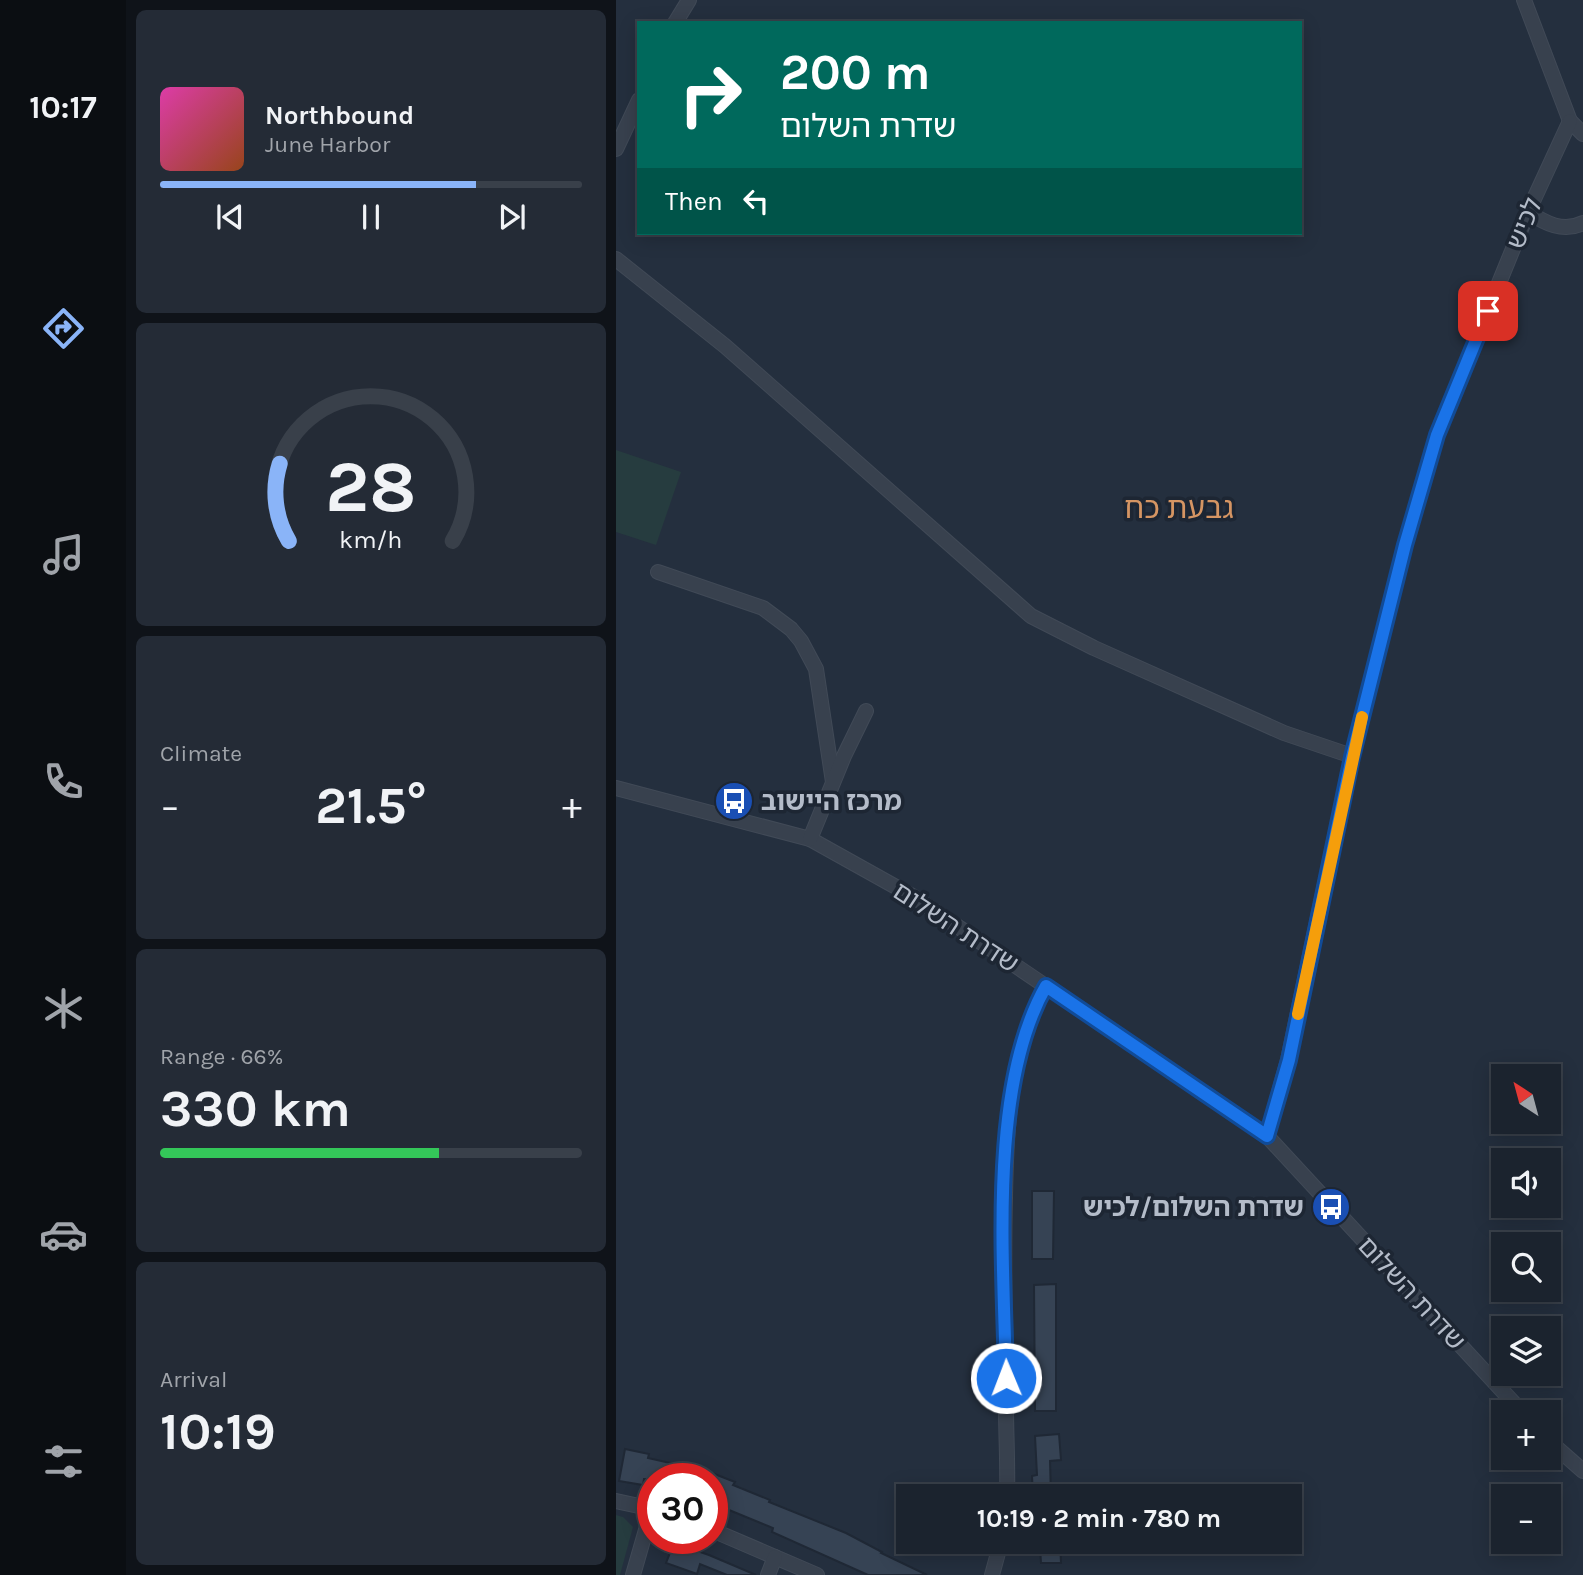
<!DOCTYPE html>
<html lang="en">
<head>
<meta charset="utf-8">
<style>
  :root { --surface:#1b232e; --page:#242b36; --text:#f1f3f6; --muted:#a0a4aa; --line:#39404a; --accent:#8ab4f8 }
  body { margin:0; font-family:Karla,"Noto Sans Hebrew",sans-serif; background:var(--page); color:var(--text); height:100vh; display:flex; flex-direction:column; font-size:26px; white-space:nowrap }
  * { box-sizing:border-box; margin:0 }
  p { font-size:23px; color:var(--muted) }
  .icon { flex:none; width:38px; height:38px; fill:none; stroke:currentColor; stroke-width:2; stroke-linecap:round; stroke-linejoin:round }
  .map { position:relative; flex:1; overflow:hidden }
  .panel { display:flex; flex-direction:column; gap:10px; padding:10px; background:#0f1319; width:490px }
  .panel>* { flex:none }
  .hud { position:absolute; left:21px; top:21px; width:665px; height:214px; border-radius:0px; box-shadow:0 4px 18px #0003,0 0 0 2px var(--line); background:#00695c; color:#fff; overflow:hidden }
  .needle { width:46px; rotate:324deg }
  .fabs { position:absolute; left:875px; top:1064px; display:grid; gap:14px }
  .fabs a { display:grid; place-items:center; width:70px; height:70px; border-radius:0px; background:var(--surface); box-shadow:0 4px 18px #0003,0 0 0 2px var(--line); font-size:35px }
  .speed { position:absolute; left:21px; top:1463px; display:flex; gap:14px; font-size:35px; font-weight:700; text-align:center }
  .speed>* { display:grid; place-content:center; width:91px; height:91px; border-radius:50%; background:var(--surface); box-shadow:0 4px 18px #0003,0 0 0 2px var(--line); line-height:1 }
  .speed .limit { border:10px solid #d22; background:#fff; color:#111 }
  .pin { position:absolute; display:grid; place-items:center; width:60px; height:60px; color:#fff; margin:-30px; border-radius:14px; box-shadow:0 4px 10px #0006 }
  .me { position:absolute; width:77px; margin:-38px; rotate:359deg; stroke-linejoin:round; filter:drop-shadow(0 0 5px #0008) }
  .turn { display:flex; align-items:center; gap:24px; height:147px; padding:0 28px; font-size:32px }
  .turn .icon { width:91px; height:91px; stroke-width:2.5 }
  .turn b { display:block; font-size:49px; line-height:60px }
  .then { display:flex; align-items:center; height:66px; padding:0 28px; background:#0003; gap:14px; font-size:26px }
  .big { font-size:52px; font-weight:700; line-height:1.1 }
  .panel .card { flex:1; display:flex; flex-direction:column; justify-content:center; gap:10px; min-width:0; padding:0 24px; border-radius:10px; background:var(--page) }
  .panel .dial { align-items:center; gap:0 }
  .dial svg { height:182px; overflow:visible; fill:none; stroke:var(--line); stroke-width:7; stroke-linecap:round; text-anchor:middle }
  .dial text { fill:var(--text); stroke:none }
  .song { display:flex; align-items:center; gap:21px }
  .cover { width:84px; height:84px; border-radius:10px; background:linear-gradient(135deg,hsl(320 70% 55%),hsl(20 70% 35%)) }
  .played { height:7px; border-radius:4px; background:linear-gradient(90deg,var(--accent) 75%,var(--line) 75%) }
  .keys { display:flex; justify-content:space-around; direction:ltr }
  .heat { display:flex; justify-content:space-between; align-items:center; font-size:38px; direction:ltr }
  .charge { height:10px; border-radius:5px; background:linear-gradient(90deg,#34c759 66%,var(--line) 0) }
  .trip { position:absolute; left:280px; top:1484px; width:406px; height:70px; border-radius:0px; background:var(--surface); box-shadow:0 4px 18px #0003,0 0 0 2px var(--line); font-weight:700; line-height:70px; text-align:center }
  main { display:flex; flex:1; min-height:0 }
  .tab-bar { display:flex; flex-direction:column; width:126px; justify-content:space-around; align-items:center; background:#0b0e12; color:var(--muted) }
  .tab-bar .icon { width:49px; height:49px }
  .tab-bar .on { color:var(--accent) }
  .tab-bar b { font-size:32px; color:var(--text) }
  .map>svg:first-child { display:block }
</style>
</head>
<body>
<main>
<nav class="tab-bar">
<b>10:17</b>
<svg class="icon on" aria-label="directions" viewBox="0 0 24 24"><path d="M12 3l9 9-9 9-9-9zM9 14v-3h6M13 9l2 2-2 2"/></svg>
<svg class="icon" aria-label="music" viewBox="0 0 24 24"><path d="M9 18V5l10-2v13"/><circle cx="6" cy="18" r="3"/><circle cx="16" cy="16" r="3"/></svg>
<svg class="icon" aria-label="phone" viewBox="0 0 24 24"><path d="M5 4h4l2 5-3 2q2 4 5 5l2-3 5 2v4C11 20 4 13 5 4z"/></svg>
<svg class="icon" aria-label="climate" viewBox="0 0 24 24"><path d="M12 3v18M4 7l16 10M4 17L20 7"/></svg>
<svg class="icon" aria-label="car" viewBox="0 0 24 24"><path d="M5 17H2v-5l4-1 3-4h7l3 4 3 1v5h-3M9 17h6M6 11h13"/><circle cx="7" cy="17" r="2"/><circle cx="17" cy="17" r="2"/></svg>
<svg class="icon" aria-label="filters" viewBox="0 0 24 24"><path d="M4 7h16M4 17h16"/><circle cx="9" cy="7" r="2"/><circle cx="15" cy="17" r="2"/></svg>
</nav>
<section class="panel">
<div class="card">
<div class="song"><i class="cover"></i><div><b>Northbound</b><p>June Harbor</p></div></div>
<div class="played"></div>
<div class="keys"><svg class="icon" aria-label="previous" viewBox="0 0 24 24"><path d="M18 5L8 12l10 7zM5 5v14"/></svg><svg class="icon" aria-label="pause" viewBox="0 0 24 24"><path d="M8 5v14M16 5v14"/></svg><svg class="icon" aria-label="next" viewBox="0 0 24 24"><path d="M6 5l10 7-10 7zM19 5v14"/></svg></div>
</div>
<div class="card dial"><svg viewBox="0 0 100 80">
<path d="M14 69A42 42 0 1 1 86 69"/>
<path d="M14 69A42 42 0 0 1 10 35" stroke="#8ab4f8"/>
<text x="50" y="56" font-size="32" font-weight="700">28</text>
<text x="50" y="72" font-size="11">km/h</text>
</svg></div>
<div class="card"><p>Climate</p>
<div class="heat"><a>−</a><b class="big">21.5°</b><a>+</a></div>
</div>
<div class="card"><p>Range · 66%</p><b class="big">330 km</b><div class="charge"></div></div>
<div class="card"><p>Arrival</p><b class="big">10:19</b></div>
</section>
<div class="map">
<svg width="967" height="1575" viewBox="0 0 967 1575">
  <rect width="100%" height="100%" fill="#242f3e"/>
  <g fill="#263c3f">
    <polygon points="0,450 65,472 40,545 0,532"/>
    <polygon points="0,1515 7,1517 17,1527 4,1575 0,1575"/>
  </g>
  <g fill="#364354" stroke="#1f2835" stroke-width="2">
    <polygon points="416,1191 438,1191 437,1259 416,1259"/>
    <polygon points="440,1284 440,1411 419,1411 418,1285"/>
    <polygon points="443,1434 445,1460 434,1461 435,1496 417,1496 416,1476 421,1475 419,1436"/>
    <polygon points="9,1449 33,1454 32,1458 72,1467 69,1479 28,1479 27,1485 3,1481"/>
    <polygon points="96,1473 119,1482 117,1485 154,1500 153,1502 230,1533 266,1552 265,1553 311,1575 252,1575 156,1532 157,1528 96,1503"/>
    <polygon points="431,1542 444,1542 445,1563 425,1563 424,1547 431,1547"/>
    <polygon points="58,1543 93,1555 140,1575 111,1575 84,1564 81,1574 50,1563"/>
  </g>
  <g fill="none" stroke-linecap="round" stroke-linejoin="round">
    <defs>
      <g id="minor">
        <polyline points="908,0 954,121 967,134"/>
        <polyline points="59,23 73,0"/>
        <polyline points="0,149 23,100"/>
        <path d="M912,212c17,11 35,21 55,11"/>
        <polyline points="0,259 109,346 415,616 478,648 668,733 736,756"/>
        <polyline points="42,572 147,608 175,629 185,641 200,669 217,782"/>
        <polyline points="0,788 194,839 298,897 651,1136 906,1412"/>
        <polyline points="194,839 228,756 250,711"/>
        <polyline points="651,1136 672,1060 736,756 789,546 821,435 912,212 954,121"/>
        <polyline points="933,1441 967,1471"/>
        <path d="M391,1496c1,-30 -1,-60 -1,-90 -1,-70 -3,-139 -1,-208 1,-71 5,-148 41,-212"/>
        <polyline points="0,1501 37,1509"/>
        <polyline points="96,1530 201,1575"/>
        <polyline points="17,1575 36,1509"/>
        <polyline points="152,1575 159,1557"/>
        <polyline points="376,1575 385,1542"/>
      </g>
    </defs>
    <use href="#minor" stroke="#414a57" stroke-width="16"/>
    <use href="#minor" stroke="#38414e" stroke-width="14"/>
  </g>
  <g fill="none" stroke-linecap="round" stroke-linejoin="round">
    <defs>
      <path id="route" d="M390,1378c-2,-116 -18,-290 40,-392l221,150 22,-76 63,-303 53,-212 32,-110 51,-124"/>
    </defs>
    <use href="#route" stroke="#114b97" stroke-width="18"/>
    <use href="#route" stroke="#1a73e8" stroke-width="12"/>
    <polyline stroke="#f59e0b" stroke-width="12" points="682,1014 746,717"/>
  </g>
  <defs>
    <symbol id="bus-disc" viewBox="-11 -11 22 22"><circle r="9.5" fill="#1a4fb4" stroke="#1d2633"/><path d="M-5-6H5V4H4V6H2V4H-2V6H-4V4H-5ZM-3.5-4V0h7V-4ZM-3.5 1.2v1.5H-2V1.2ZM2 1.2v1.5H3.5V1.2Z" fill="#fff"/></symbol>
  </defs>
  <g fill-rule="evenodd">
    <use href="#bus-disc" x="96" y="779" width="44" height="44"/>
    <use href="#bus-disc" x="693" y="1185" width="44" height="44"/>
  </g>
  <g text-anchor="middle" stroke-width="7" stroke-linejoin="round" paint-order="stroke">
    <g font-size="26" fill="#b4bcc9" stroke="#1d2633">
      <text transform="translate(908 223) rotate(-67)" y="9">לכיש</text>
      <text transform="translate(340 927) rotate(33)" y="9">שדרת השלום</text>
      <text transform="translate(796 1293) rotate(47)" y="9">שדרת השלום</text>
    </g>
    <g font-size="26" font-weight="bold" fill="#b4bcc9" stroke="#1d2633" text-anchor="start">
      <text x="145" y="810">מרכז היישוב</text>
      <text x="688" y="1216" text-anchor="end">שדרת השלום/לכיש</text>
    </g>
    <g font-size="30" fill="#d59563" stroke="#1d2633">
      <text x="563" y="518">גבעת כח</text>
    </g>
  </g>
</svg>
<div class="fabs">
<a><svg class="needle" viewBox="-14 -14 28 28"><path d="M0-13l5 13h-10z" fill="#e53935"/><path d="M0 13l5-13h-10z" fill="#a0a4aa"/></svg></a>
<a><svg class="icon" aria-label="sound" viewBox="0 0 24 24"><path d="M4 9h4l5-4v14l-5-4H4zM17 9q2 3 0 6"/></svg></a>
<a><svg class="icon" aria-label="search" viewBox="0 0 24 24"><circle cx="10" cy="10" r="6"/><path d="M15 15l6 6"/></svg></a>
<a><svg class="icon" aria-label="layers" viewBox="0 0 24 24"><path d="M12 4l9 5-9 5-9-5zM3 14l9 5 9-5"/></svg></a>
<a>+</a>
<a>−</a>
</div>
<div class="speed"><div class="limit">30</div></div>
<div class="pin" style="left:872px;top:311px;background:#d93025"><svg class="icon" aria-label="arrive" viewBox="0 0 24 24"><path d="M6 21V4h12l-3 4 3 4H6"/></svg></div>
<svg class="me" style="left:390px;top:1378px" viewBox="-20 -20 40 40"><circle r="17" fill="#1a73e8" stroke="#fff" stroke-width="3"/><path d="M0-11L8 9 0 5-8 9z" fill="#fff"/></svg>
<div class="trip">10:19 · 2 min · 780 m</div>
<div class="hud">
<div class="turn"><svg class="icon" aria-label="right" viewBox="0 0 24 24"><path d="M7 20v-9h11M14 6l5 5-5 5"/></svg><div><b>200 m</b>שדרת השלום</div></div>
<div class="then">Then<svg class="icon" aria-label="left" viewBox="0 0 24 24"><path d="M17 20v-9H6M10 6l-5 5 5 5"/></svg></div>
</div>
</div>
</main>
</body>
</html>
